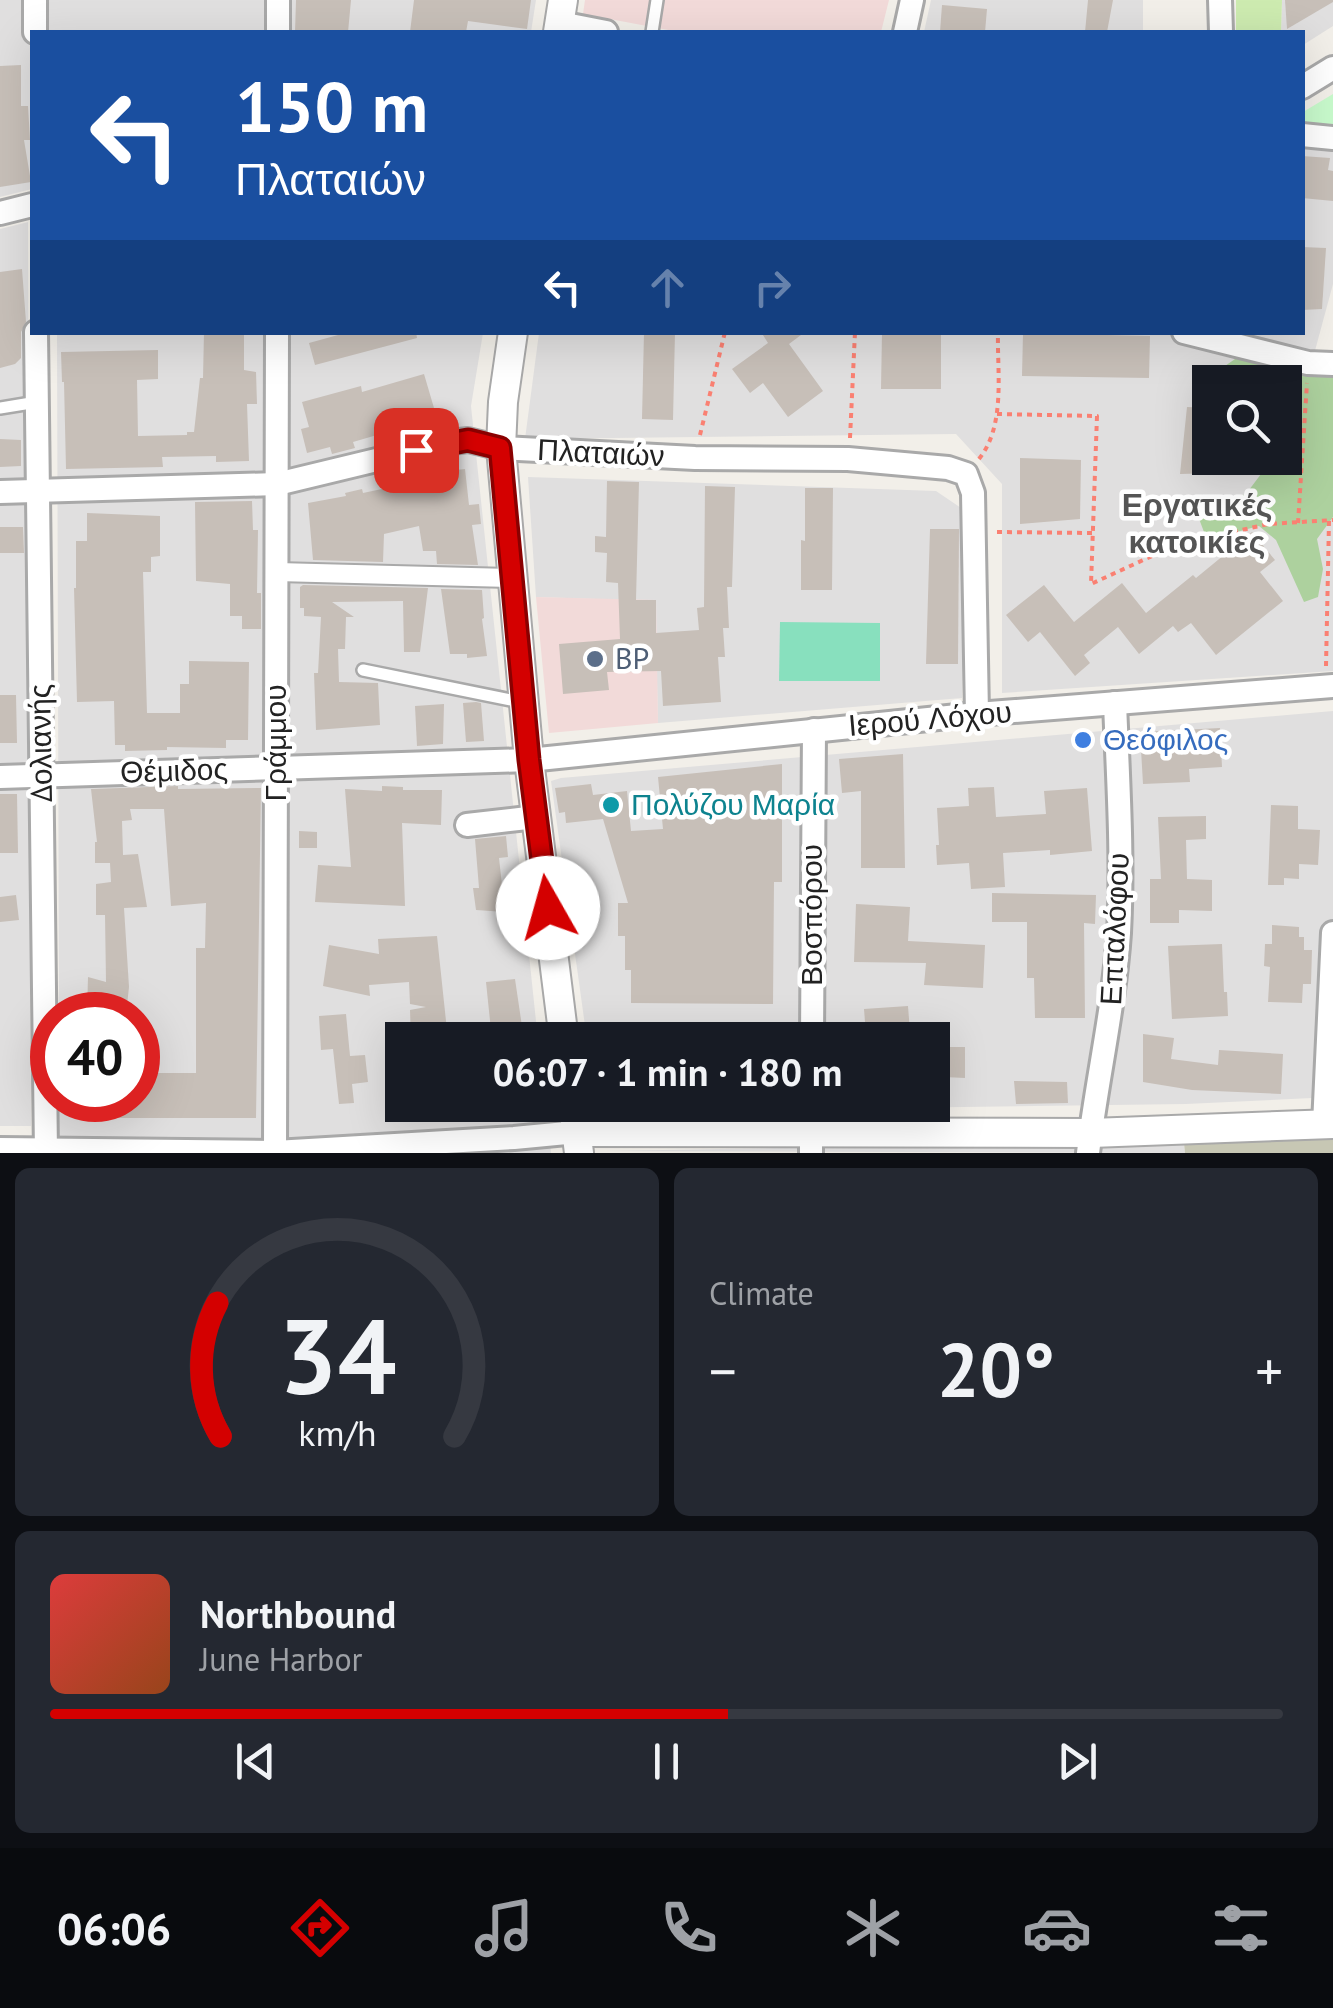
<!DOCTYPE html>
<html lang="en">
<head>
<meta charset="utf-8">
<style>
  :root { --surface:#171b24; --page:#242831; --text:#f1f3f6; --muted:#9ea1a6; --line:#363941; --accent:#d40000 }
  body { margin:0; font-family:"PT Sans",sans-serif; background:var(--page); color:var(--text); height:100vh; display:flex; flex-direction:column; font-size:38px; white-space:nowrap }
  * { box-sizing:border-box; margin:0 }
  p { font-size:32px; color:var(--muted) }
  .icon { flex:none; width:55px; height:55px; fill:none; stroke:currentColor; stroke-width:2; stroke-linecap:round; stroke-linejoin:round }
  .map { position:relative; height:1153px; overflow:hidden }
  .side { display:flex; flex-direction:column; gap:15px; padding:15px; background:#0d0f14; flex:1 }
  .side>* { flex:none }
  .hud { position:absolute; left:30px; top:30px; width:1275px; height:305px; border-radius:0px; box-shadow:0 10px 40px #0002; background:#1a4fa0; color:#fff; overflow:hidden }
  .controls { position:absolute; left:1192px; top:365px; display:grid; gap:20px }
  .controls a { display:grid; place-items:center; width:110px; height:110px; border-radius:0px; background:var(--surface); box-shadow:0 10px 40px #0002; font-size:50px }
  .speed { position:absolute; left:30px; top:992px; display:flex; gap:20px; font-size:50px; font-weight:700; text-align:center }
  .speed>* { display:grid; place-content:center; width:130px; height:130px; border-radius:50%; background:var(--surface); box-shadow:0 10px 40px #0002; line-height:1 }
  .speed .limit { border:15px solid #d22; background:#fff; color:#111 }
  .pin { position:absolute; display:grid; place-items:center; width:85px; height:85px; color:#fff; margin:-42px; border-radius:20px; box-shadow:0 5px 15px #0006 }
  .me { position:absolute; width:110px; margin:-55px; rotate:353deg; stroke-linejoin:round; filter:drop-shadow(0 0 8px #0008) }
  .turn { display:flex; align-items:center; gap:35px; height:210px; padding:0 40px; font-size:45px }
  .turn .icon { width:130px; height:130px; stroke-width:2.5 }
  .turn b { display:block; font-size:70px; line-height:85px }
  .lanes { display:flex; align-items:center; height:95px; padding:0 40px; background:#0003; justify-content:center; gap:50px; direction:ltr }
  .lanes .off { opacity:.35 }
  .big { font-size:75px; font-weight:800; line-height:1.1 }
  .side .card { flex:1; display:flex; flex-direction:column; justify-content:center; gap:15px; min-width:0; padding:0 35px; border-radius:15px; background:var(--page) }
  .side .dial { align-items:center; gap:0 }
  .dial svg { height:260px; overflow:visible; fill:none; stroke:var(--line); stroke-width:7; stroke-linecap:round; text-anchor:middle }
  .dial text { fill:var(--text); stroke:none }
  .song { display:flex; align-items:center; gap:30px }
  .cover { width:120px; height:120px; border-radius:15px; background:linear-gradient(135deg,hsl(0 70% 55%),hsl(20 70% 35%)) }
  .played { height:10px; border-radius:5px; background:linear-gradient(90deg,var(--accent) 55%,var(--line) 55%) }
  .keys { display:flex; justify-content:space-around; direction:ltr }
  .heat { display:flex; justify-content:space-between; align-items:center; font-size:55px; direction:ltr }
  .side .tiles { flex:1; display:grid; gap:15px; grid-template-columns:1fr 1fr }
  .card:last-child { grid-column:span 2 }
  .trip { position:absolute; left:385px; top:1022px; width:565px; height:100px; border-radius:0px; background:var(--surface); box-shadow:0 10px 40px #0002; font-weight:800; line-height:100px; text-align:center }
  .tabs { display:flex; height:160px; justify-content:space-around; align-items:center; background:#090b0e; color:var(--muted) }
  .tabs .icon { width:70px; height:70px }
  .tabs .current { color:var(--accent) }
  .tabs b { font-size:45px; color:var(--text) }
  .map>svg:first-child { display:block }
</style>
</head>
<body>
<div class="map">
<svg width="1333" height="1153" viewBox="0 0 1333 1153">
  <rect width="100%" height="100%" fill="#f2efe9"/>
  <g fill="#e0dfdf" fill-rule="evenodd">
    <polygon points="0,0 536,0 531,32 32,32 32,189 0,197"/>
    <polygon points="931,0 1143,0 1143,32 924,32"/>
    <polygon points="1282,0 1333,0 1333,26 1303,45 1302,32 1281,32"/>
    <path d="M1303,146l30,2v136l-27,100 27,8v279l-331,22v-209l-46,-50 -431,5 14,-106 763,-1zM1210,382h75v76h-75z"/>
    <polygon points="28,222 31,1126 0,1126 0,229"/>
    <polygon points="57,333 483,333 471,406 538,1040 402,1040 402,1105 546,1105 551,1153 59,1153 59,1100 138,1100 138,1015 59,1015"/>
    <polygon points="528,477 936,491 967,512 962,698 658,723 655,601 536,597"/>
    <polygon points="1333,711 1333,1097 1186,1104 597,1112 596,1105 932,1105 932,1040 587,1040 551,781 561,778"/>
    <polygon points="1184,1143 1185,1153 605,1151 833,1147"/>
  </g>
  <g fill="#f2dad9">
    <polygon points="585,0 889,0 881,32 679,32 583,14"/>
    <polygon points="536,597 656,600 658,723 549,733"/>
  </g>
  <polygon fill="#c7c7b4" points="1333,1139 1333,1153 1185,1153 1184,1143"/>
  <polygon fill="#cdebb0" points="1236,0 1282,0 1281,32 1236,32"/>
  <polygon fill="#add19e" points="1238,357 1333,377 1333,517 1317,539 1323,569 1318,597 1304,602 1276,540 1259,526 1221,536 1204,532 1198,516 1218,504 1246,494 1261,474 1266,458 1285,458 1285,382 1226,382 1222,368"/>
  <polygon fill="#c8facc" points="1333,94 1333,126 1303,122 1303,112"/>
  <polygon fill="#88e0be" points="780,622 880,623 880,681 779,681"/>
  <g fill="#c7bfb8">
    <polygon points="296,0 351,0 348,32 295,32"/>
    <polygon points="414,0 531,0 527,29 468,21 466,32 410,32"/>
    <polygon points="1088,0 1113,0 1107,32 1085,32"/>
    <polygon points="1285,0 1333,0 1333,2 1287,29"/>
    <polygon points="942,5 987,9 985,32 940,32"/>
    <polygon points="21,65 21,106 28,106 30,140 24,140 31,182 0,187 0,66"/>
    <polygon points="1302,156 1330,158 1328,170 1333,171 1333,201 1302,198"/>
    <polygon points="1302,247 1326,248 1322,309 1302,310"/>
    <polygon points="22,269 26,322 21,332 21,358 15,364 0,368 0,272"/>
    <polygon points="204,332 244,332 244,370 256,372 257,404 247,404 249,461 216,462 216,456 162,457 163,467 66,469 64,382 62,382 61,352 158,350 158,379 137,380 138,436 187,435 187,432 194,432 200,378 203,378"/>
    <polygon points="349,332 416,332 417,338 315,365 309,343"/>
    <polygon points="644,332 675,332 673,420 642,419"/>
    <polygon points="761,332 805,332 789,344 823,391 788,417 763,383 750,393 732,369 768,343"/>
    <polygon points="882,332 941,332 941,389 881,389"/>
    <polygon points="1023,333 1150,336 1149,378 1022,376"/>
    <polygon points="424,374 439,425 396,438 394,430 353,442 355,448 332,454 330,447 307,453 301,429 309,427 302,402 361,386 362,392"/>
    <polygon points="1187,407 1210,408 1210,458 1251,458 1252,472 1180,474"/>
    <polygon points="0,439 21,440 21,466 0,467"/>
    <polygon points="1020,458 1081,460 1080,519 1020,524"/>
    <polygon points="465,469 469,505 479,504 481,524 472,525 478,565 437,564 436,551 423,551 419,526 384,534 383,562 313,560 308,503 346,496 345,493 362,489 363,493 429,479 429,473"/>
    <polygon points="607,481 639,482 636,600 656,600 656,633 699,630 697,608 704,607 705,486 735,487 732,587 727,587 729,628 723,628 725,657 718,657 721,702 663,706 661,671 607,672 609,690 563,694 559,644 620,639 618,583 606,582 607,553 595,552 595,536 606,537"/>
    <polygon points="805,488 833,488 832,590 801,590 801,540 805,541"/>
    <polygon points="252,501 253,530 258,530 257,593 261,593 261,629 242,629 242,616 230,616 230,584 196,581 195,502"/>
    <polygon points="87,513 160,516 160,556 151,557 151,572 143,572 147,713 180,713 180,684 189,684 189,661 249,662 248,740 226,740 226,748 167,747 167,750 125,751 125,745 115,745 114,701 77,702 74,588 76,588 76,541 87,541"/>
    <polygon points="0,527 23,527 24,553 0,553"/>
    <polygon points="930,529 959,529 958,664 926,664"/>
    <polygon points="1252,532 1275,560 1260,572 1283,601 1216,655 1191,623 1178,632 1173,626 1139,654 1118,627 1084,655 1090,663 1075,676 1040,632 1028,642 1006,615 1044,585 1074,622 1122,583 1146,613 1193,575 1196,578"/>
    <polygon points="303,585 428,588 420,652 404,652 403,601 332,602 354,617 346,617 345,649 338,649 339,682 378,683 380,725 316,730 314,673 318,673 321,617 304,616 304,608 300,608 300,587"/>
    <polygon points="441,589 482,590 484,618 482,619 487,656 467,658 467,654 450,654"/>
    <polygon points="0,695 16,695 17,743 0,743"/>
    <polygon points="476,702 481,703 484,741 466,742 463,703"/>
    <polygon points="444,704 443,744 417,746 415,706"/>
    <polygon points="1220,728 1222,767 1189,769 1190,782 1143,784 1140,732"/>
    <polygon points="903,754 905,868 861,868 861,791 842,793 839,759"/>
    <polygon points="782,764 782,882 774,882 773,1004 631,1003 631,970 625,970 625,936 618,936 618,903 628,903 603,819 566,823 565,812 559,813 555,788 591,784 593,795 627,791 631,831 663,829 658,777"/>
    <polygon points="178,786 178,789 261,788 256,1118 101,1118 101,1100 138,1100 138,1073 196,1073 196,948 205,948 206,903 171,906 164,809 130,809 132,820 122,821 123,855 138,854 147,907 124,908 129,987 126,1014 87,1013 88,977 106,982 105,915 96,915 96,884 111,882 110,863 95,863 95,842 97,842 91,789"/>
    <polygon points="382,786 403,787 403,790 442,790 441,825 402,823 405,906 315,902 318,865 351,867 345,789 382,791"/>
    <polygon points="994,787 996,817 1046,814 1044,791 1087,788 1092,851 1050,855 1050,850 1003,853 1005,887 971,889 969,863 937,865 936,845 939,845 937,808 969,806 968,788"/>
    <polygon points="0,794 17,794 18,853 0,853"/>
    <polygon points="1271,805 1298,806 1298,829 1320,830 1318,865 1299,864 1299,879 1284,878 1284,885 1268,885"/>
    <polygon points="1206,816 1206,839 1186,840 1187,879 1212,880 1212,911 1179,910 1179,923 1150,923 1150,879 1161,879 1158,817"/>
    <polygon points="299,831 317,832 317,848 299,848"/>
    <polygon points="506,836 508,857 499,858 505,912 476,910 473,888 479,888 475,839"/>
    <polygon points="992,893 1096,895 1095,924 1084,923 1085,1018 1035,1018 1034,978 1027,978 1027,922 992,922"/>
    <polygon points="16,895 19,920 0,922 0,897"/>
    <polygon points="856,904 910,907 908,941 985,945 983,988 924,985 926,963 854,962"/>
    <polygon points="1272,925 1299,927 1299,937 1304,937 1304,950 1312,950 1311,984 1303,984 1302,1003 1268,1002 1270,967 1264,966 1265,944 1272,944"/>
    <polygon points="437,936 448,1040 411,1040 410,1010 426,1007 410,1004 409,982 369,985 370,996 323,986 329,945 379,954 378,939"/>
    <polygon points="1222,944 1224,992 1227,992 1228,1016 1172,1019 1168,946"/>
    <polygon points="515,979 524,1040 492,1040 486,982"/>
    <polygon points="908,1006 910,1032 866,1035 864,1009"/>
    <polygon points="346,1014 350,1056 365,1055 368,1082 352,1084 354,1103 339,1104 333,1049 321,1050 319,1016"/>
    <polygon points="1143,1034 1174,1038 1171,1059 1218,1065 1219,1050 1283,1054 1281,1094 1192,1090 1143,1082"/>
    <polygon points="943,1047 965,1047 965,1078 944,1077"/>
    <polygon points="1014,1081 1067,1082 1068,1103 1016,1104"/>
  </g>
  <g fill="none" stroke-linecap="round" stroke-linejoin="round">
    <defs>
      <g id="service">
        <polyline points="652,32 657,0"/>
        <polyline points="0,408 37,402"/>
        <polyline points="363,670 521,702"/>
      </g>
      <polyline id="pedestrian" points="277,572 512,578"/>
      <g id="minor">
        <polyline points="35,0 35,32"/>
        <polyline points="1220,0 1221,32"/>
        <polyline points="560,23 606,32"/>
        <polyline points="278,32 278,0"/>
        <polyline points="905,32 912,0"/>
        <polyline points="1302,87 1333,68"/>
        <polyline points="1302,135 1333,138"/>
        <polyline points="0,213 32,205"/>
        <polyline points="36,332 46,1153"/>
        <polyline points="1184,332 1308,363 1333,364"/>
        <polyline points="0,492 277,484 451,442 468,440 501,448 695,458 848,459 948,468 966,474 973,493 977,714"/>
        <polyline points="0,777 529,760 977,714 1333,686"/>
        <polyline points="467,825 536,817"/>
        <polyline points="812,1040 814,730"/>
        <polyline points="1324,1125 1333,933"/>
        <polyline points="0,1149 275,1152 514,1138 577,1132"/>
        <polyline points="275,1153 277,332"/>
        <polyline points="811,1153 811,1105"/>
        <path d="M1088,1153c9,-74 26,-146 31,-220 4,-77 -1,-153 -4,-230"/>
      </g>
      <g id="tertiary">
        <polyline points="558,32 563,0"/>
        <polyline points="513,332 503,402 501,448 529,760 564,1040"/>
        <polyline points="573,1105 579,1153"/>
        <polyline points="577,1132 1091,1133 1333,1124"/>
      </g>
    </defs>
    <use href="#service" stroke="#a9a9a9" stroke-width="16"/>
    <use href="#pedestrian" stroke="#a9a9a9" stroke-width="22"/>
    <use href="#minor" stroke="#a9a9a9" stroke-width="28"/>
    <use href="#tertiary" stroke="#a9a9a9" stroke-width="32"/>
    <g stroke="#fa8072" stroke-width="4" stroke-dasharray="5 5" stroke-linecap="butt">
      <polyline points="997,414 1097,416 1091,584 1176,545 1268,524 1333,520"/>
      <polyline points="700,435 725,332"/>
      <polyline points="850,438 855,332"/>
      <path d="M979,459c27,-34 18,-86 19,-127"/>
      <polyline points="1298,523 1307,383"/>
      <polyline points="997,532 1092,533"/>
      <polyline points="1326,666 1329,521"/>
    </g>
    <use href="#service" stroke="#fff" stroke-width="11"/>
    <use href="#pedestrian" stroke="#fff" stroke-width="18"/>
    <use href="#minor" stroke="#fff" stroke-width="22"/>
    <use href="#tertiary" stroke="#fff" stroke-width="28"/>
  </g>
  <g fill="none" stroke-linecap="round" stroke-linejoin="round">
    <defs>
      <polyline id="route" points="416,450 468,440 500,448 529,760 548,908"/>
    </defs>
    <use href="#route" stroke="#8a0000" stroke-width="25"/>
    <use href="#route" stroke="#d40000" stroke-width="18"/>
  </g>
  <circle fill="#5c6f8a" stroke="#fff" stroke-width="4" cx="595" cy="659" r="10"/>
  <circle fill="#3f7fe0" stroke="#fff" stroke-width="4" cx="1083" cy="740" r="10"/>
  <circle fill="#0f9aa8" stroke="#fff" stroke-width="4" cx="611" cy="805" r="10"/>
  <g text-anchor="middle" stroke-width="9" stroke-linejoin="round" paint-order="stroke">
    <g font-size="30" fill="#222" stroke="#fff">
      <text transform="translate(601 453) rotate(3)" y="10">Πλαταιών</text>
      <text transform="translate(930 719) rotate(-5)" y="10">Ιερού Λόχου</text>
      <text transform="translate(41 743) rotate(-91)" y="10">Δολιανής</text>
      <text transform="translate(276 743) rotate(-90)" y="10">Γράμμου</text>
      <text transform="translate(174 771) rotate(-2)" y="10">Θέμιδος</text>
      <text transform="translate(812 915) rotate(-90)" y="10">Βοσπόρου</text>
      <text transform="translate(1115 929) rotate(-87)" y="10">Επταλόφου</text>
    </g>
    <g font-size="30" fill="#4e5e75" stroke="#fff" text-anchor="start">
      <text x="615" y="669">BP</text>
    </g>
    <g font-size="30" fill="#366cbe" stroke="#fff" text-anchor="start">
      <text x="1103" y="750">Θεόφιλος</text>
    </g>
    <g font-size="30" fill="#0d838f" stroke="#fff" text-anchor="start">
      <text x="631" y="815">Πολύζου Μαρία</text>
    </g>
    <g font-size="32" font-weight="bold" fill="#555" stroke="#fff">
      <text x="1197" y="516">Εργατικές<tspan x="1197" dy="37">κατοικίες</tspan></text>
    </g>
  </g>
</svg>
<div class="controls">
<a><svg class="icon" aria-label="search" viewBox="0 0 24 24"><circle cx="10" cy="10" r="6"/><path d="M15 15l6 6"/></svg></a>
</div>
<div class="speed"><div class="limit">40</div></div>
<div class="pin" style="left:416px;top:450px;background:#d93025"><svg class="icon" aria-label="arrive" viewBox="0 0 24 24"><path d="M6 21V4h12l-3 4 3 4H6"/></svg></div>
<svg class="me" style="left:548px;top:908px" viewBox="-20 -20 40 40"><circle r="19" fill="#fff"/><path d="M0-13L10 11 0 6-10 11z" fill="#d40000"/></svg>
<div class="trip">06:07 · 1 min · 180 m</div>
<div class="hud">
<div class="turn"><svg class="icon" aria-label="left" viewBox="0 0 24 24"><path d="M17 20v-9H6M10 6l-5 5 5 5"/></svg><div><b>150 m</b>Πλαταιών</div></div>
<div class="lanes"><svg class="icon" aria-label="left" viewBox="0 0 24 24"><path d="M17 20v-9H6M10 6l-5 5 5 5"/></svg><svg class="icon off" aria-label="ahead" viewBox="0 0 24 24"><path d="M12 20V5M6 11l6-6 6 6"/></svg><svg class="icon off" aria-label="right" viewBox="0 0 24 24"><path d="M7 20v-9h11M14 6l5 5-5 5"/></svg></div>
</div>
</div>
<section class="side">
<div class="tiles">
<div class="card dial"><svg viewBox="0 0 100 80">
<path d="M14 69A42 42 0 1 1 86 69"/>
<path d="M14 69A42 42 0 0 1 13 28" stroke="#d40000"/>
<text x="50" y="56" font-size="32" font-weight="700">34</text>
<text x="50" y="72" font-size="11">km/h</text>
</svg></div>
<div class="card"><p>Climate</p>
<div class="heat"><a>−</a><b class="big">20°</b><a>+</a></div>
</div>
<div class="card">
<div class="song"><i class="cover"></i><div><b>Northbound</b><p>June Harbor</p></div></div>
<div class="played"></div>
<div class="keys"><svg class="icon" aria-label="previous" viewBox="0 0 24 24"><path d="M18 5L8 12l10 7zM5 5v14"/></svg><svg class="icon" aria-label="pause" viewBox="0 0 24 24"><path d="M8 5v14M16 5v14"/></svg><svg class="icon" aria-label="next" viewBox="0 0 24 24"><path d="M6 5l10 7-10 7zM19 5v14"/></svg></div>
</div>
</div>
</section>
<nav class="tabs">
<b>06:06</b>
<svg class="icon current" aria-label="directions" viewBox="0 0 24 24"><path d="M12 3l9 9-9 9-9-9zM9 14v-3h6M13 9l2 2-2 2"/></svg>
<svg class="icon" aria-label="music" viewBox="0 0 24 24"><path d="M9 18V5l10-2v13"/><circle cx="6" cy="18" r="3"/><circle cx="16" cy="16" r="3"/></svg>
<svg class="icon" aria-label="phone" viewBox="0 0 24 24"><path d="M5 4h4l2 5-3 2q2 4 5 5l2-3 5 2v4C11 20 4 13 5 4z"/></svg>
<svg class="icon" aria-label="climate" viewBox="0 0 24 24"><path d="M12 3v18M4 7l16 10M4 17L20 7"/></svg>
<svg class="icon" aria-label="car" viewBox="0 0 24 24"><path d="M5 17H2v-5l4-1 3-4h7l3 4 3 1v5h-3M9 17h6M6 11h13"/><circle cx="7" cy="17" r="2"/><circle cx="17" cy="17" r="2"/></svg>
<svg class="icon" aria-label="filters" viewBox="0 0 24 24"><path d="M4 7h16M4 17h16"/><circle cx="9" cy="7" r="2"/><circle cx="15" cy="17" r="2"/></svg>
</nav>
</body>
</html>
